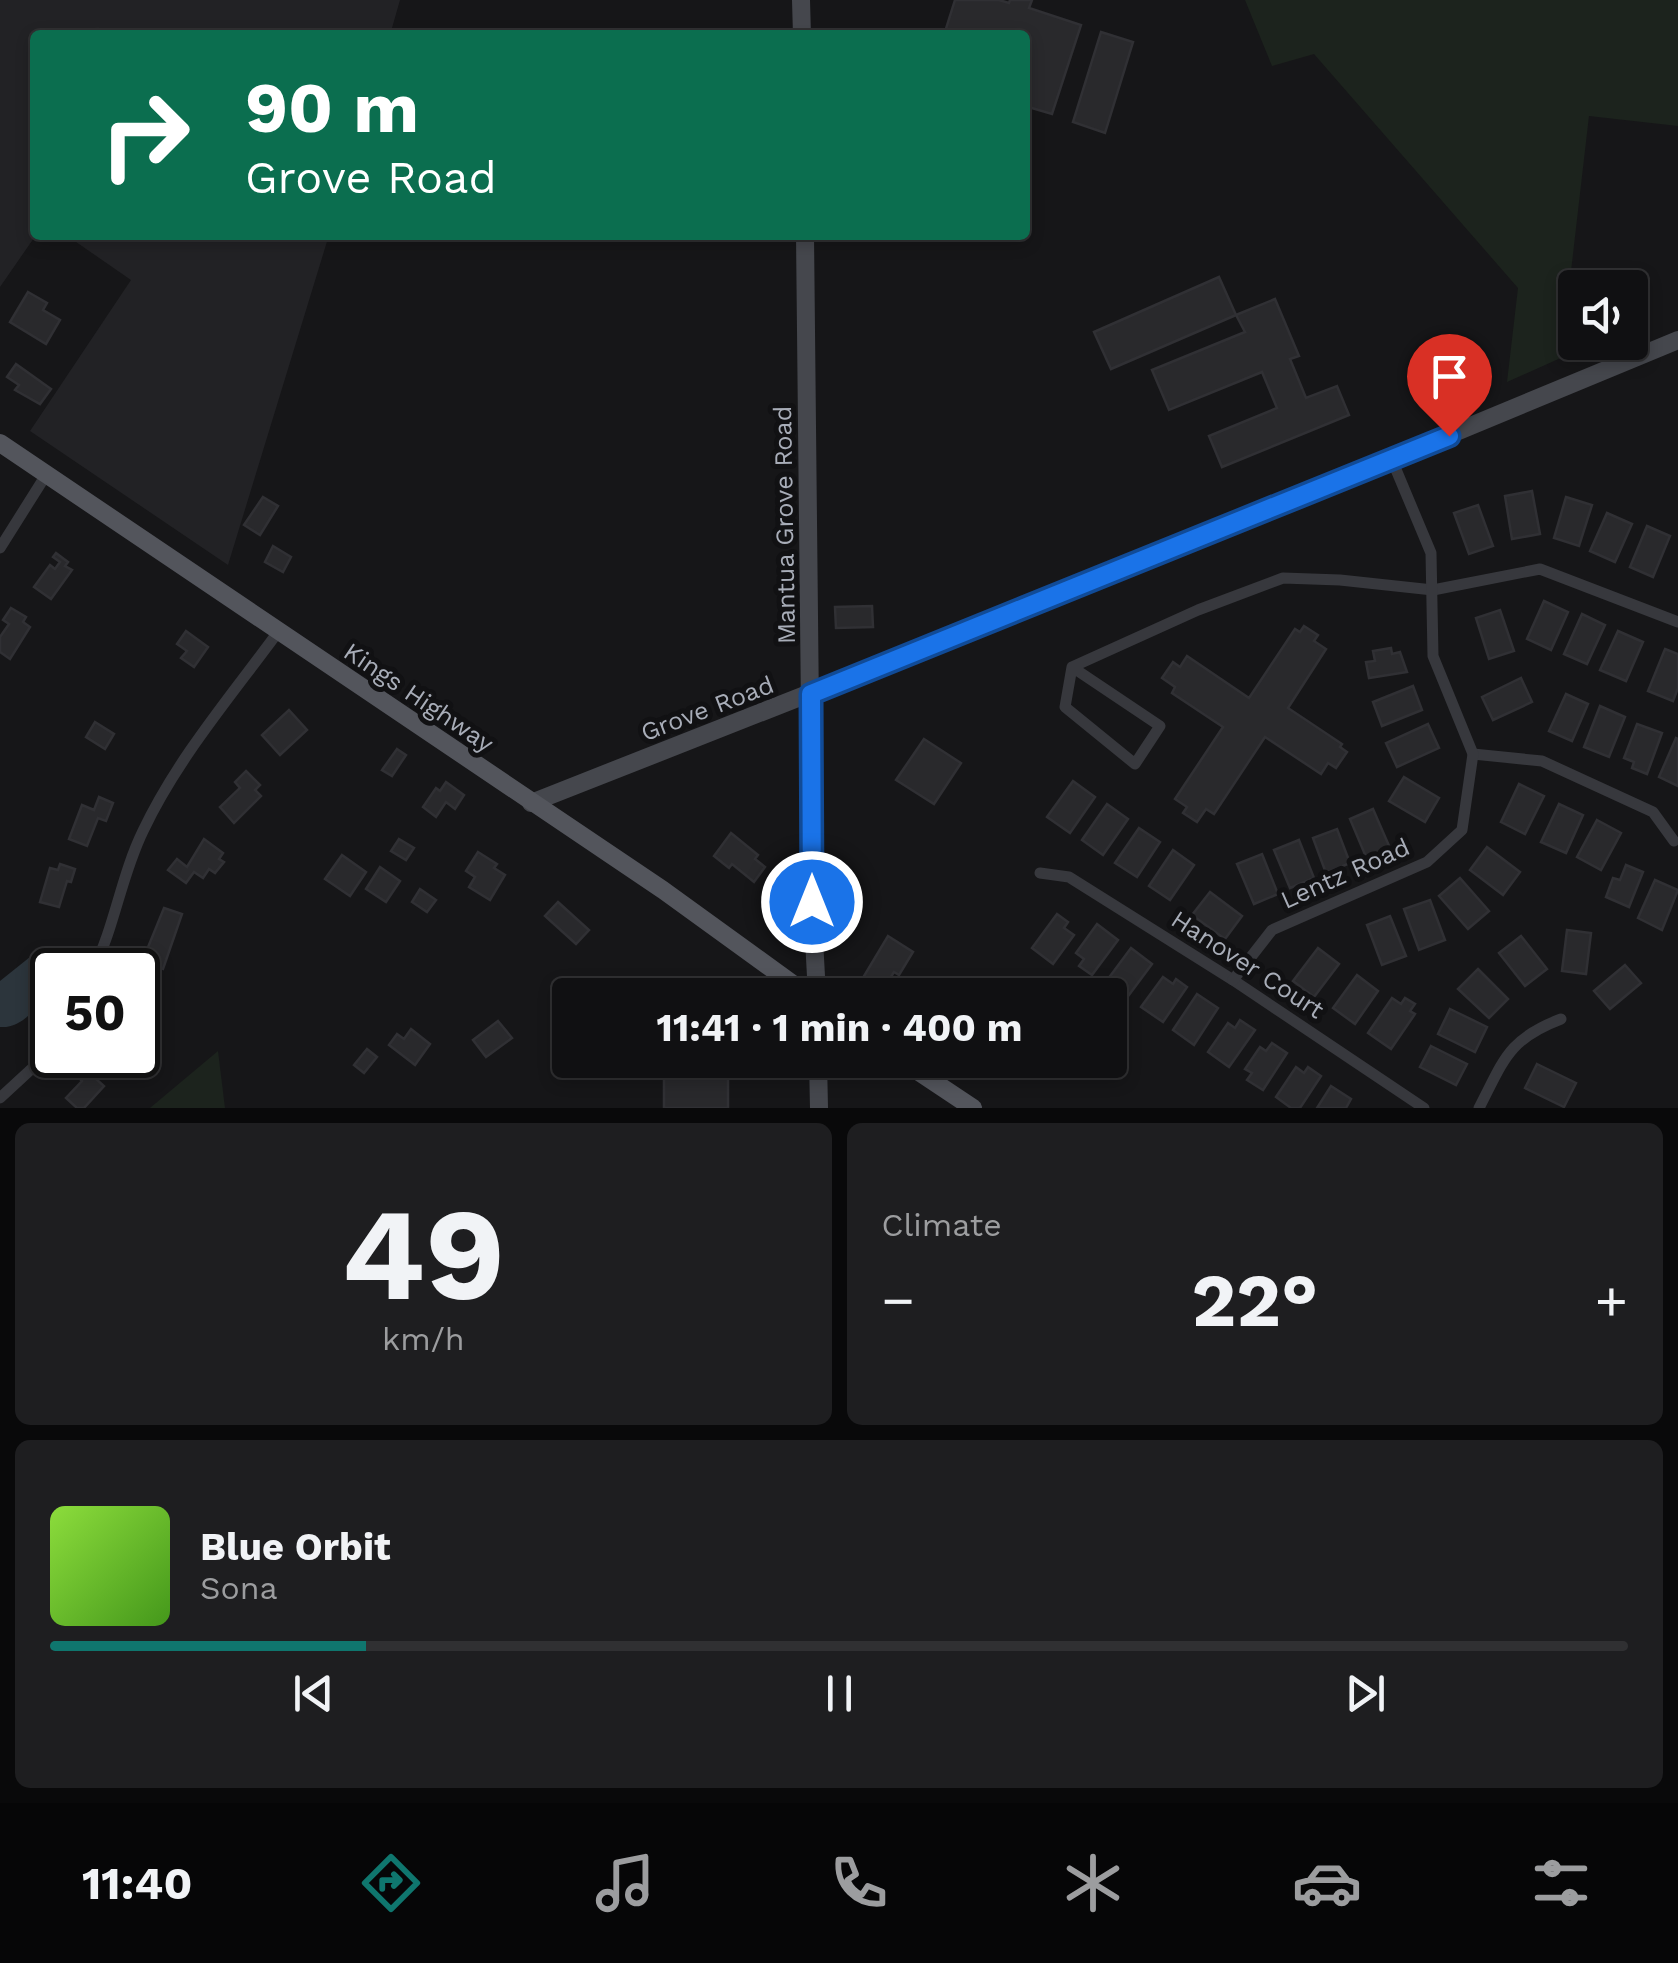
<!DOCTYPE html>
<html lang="en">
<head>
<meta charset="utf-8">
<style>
  :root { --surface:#101012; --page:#1e1e20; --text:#f1f3f6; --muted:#9c9d9f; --line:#303032; --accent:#0f766e }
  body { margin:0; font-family:"Work Sans",sans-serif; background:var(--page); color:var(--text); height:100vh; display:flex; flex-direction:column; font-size:38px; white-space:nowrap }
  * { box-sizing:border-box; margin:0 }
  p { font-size:32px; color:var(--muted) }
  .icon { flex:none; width:55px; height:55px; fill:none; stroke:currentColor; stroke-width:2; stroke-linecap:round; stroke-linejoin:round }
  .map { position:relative; height:1108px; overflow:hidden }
  .side { display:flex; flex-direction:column; gap:15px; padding:15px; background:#09090a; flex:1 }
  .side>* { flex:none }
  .hud { position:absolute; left:30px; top:30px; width:1000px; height:210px; border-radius:10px; box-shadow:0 5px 15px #0003,0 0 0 2px var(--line); background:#0b6e4f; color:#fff; overflow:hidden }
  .controls { position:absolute; left:1558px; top:270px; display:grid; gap:20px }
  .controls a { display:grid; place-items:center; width:90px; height:90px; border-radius:10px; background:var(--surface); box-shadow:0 5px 15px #0003,0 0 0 2px var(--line); font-size:50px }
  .speed { position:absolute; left:30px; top:948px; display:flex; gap:20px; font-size:50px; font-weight:700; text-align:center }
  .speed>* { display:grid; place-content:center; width:130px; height:130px; border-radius:50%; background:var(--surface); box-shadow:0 5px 15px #0003,0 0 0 2px var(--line); line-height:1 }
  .speed .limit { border:5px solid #111; border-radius:15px; background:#fff; color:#111 }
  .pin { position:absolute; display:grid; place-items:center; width:85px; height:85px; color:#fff; margin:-102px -42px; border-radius:50% 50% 50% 0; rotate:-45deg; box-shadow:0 0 10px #0007 }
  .pin .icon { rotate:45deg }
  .me { position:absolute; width:110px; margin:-55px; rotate:0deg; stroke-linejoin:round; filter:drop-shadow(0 0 8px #0008) }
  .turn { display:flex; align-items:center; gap:35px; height:210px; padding:0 50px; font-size:45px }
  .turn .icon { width:130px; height:130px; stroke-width:2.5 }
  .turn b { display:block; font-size:70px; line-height:85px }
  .big { font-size:75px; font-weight:700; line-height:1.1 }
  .side .card { flex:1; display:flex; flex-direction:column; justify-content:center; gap:15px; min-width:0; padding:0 35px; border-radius:15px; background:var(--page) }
  .side .dial { align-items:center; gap:0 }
  .dial b { font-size:130px; line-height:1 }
  .song { display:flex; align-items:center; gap:30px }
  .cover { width:120px; height:120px; border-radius:15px; background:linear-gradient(135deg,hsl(90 70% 55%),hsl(100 70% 35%)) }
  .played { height:10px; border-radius:5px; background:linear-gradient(90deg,var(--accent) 20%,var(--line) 20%) }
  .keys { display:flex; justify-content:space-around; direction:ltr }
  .heat { display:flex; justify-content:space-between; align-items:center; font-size:55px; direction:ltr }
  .side .tiles { flex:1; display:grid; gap:15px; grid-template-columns:1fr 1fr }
  .card:last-child { grid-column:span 2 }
  .trip { position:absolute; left:552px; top:978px; width:575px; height:100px; border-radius:10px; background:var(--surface); box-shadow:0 5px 15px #0003,0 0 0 2px var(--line); font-weight:700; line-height:100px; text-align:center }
  .dock { display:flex; height:160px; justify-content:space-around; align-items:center; background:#060607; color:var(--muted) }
  .dock .icon { width:70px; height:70px }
  .dock .current { color:var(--accent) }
  .dock b { font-size:45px; color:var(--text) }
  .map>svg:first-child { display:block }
</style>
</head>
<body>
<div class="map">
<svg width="1678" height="1108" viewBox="0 0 1678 1108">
  <rect width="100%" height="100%" fill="#161618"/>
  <g fill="#222225">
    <polygon points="0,0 400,0 390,35 35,35 36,235 0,287"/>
    <polygon points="66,235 329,235 228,565 30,431 131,280"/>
  </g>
  <g fill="#1c231d">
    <polygon points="1245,0 1678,0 1678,126 1589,116 1570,280 1558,334 1574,352 1507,382 1518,288 1314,54 1272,66"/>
    <polygon points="218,1051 225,1108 150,1108"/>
  </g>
  <path fill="#2c353c" d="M40,949c14,2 21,7 23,21h-11v20c-14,15 -29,39 -52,37v-46z"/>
  <g fill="#29292c" stroke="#303034" stroke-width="2.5">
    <polygon points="955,0 999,0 1009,3 1010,0 1032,0 1029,8 1081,25 1052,114 1025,106 1025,35 944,35"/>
    <polygon points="98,29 120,35 75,35 85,30"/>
    <polygon points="1101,32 1133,42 1105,133 1073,122"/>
    <polygon points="1219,277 1236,315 1111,369 1094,332"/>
    <polygon points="28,292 47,303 43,310 60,320 46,344 10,322"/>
    <polygon points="1275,299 1299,356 1290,359 1306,398 1337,386 1349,415 1222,467 1209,436 1277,408 1262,372 1169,410 1152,370 1245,332 1236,315"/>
    <polygon points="16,364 51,389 40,404 15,390 19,385 7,377"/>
    <polygon points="1532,491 1540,534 1512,539 1505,496"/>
    <polygon points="263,497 278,506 260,535 244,525"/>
    <polygon points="1566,497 1592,505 1579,546 1554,538"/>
    <polygon points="1478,505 1493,546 1469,554 1454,513"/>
    <polygon points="1607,513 1632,524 1615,562 1590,551"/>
    <polygon points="1647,526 1670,536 1653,577 1630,567"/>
    <polygon points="273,546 291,557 283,572 265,562"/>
    <polygon points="56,553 68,562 65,566 72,570 51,599 34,587 50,565 55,569 60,562 53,557"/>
    <polygon points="1544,601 1568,612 1551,650 1527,639"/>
    <polygon points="872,606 873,627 836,628 835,607"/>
    <polygon points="11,608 26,617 23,622 30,627 10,659 0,652 0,637 9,624 3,620"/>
    <polygon points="1500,610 1514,651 1489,659 1476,618"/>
    <polygon points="1582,614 1605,625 1587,664 1564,654"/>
    <polygon points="1304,626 1318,635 1314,641 1326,649 1288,708 1342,744 1340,747 1347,752 1336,768 1328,763 1321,774 1265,737 1214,814 1206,809 1197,822 1183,813 1187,807 1175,799 1223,727 1172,693 1175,687 1162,678 1173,662 1180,667 1187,656 1249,698 1295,629 1300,632"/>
    <polygon points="186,631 208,647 194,667 181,658 187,651 177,644"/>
    <polygon points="1618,631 1643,642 1626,681 1600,670"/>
    <polygon points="1391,648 1392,654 1400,652 1407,672 1369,678 1366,662 1375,661 1373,651"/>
    <polygon points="1665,649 1678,654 1678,688 1673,701 1648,691"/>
    <polygon points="1521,678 1532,702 1493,720 1482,697"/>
    <polygon points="1413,686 1422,710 1382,726 1373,702"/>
    <polygon points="1566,694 1588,704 1572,741 1549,731"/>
    <polygon points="1600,706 1625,717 1609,757 1584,747"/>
    <polygon points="289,710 307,730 280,755 262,735"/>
    <polygon points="95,722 114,734 105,749 86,737"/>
    <polygon points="1428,724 1439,748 1397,767 1386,743"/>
    <polygon points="1637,724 1662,733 1647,774 1632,768 1634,762 1624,758"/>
    <polygon points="1676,738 1678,739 1678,786 1659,777"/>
    <polygon points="924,739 961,763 934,804 896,780"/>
    <polygon points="397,749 406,755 392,776 382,770"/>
    <polygon points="246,771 260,785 255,790 261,796 234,823 220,807 240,788 235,782"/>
    <polygon points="1404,777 1439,798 1425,822 1389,801"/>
    <polygon points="1073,781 1095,797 1070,833 1047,817"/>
    <polygon points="446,782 464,795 455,809 446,802 436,817 423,807 436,788 440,791"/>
    <polygon points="1519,784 1544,796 1525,834 1501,822"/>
    <polygon points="99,797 113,803 106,821 98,818 87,846 69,839 82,805 94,810"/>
    <polygon points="1107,804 1128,819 1103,855 1082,840"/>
    <polygon points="1559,804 1583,815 1566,853 1541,842"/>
    <polygon points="1373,809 1390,848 1366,857 1350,819"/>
    <polygon points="1597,820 1621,833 1601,870 1577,857"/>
    <polygon points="1139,828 1160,842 1137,877 1115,863"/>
    <polygon points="1337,829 1350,863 1326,873 1313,838"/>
    <polygon points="731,833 758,855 755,859 765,867 754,882 732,864 729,868 714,856"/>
    <polygon points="204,839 223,853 219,859 224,862 215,873 209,869 203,878 194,872 186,883 168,870 177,859 187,867"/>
    <polygon points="399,839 414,848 406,860 391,851"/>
    <polygon points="1299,840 1314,878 1290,888 1274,850"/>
    <polygon points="1487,847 1520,872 1503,895 1470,870"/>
    <polygon points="1173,850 1194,865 1170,900 1149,886"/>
    <polygon points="478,852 497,864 494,868 505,875 490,900 469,887 475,877 466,871"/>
    <polygon points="1262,854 1278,894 1254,904 1237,864"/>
    <polygon points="342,855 366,872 350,896 325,879"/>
    <polygon points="60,864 75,869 71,882 67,881 59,907 40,902 50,868 58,870"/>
    <polygon points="1626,865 1643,872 1629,907 1606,897 1613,878 1620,880"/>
    <polygon points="380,867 400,881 386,902 366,889"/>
    <polygon points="1460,878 1489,911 1468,929 1439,896"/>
    <polygon points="1655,880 1678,890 1662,930 1638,918"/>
    <polygon points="420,889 436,900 427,912 412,902"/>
    <polygon points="1210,892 1242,916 1225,939 1192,915"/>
    <polygon points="1430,900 1445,940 1419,950 1404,909"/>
    <polygon points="558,902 589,930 576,944 545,916"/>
    <polygon points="164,908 182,914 163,969 142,962"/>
    <polygon points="1057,914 1068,922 1064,928 1074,935 1053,964 1032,948"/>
    <polygon points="1390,916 1406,956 1382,965 1367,925"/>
    <polygon points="1097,924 1118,940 1092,975 1079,966 1084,959 1076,953"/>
    <polygon points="1567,930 1591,933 1586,974 1562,971"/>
    <polygon points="888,936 913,952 899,975 894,972 884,988 864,976"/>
    <polygon points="1521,936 1547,969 1525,986 1499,953"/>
    <polygon points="1131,948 1152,964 1126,999 1105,983"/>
    <polygon points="1318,948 1339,964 1314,997 1293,981"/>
    <polygon points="1625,965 1641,983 1610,1009 1594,991"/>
    <polygon points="1478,969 1508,999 1489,1018 1458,989"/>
    <polygon points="1357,975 1378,991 1355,1024 1333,1008"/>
    <polygon points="1163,977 1173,984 1176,979 1187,987 1163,1022 1141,1007"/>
    <polygon points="981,979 1003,995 970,995"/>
    <polygon points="1197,994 1218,1008 1194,1045 1173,1030"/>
    <polygon points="1392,998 1401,1004 1405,998 1415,1004 1410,1011 1415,1014 1391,1049 1368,1033"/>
    <polygon points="138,1003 153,1012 146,1025 141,1022 138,1028"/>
    <polygon points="1450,1009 1487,1027 1475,1052 1438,1034"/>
    <polygon points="1240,1020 1255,1030 1229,1067 1208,1052 1228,1023 1235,1028"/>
    <polygon points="498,1021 512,1038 486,1057 473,1040"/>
    <polygon points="411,1029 430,1044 415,1065 389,1045 397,1034 404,1039"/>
    <polygon points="1272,1043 1287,1053 1263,1090 1247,1080 1252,1073 1245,1069 1260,1047 1266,1051"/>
    <polygon points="1431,1046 1467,1064 1456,1085 1420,1067"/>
    <polygon points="367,1049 377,1057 364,1073 354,1065"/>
    <rect x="664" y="1063" width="64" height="45"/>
    <polygon points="1537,1064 1576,1083 1564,1107 1525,1088"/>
    <polygon points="1296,1067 1304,1073 1308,1067 1321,1076 1300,1108 1291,1108 1276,1097"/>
    <polygon points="86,1070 104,1086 84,1108 77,1108 66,1098 82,1081 79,1078"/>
    <polygon points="1331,1086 1351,1099 1346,1108 1317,1108"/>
  </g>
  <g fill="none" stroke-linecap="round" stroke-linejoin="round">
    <g stroke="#37383d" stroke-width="11">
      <polyline points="0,548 46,475"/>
      <polyline points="1072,667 1160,726 1135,764 1065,707 1072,667 1198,610 1283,578 1340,580 1433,590 1540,569 1678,622"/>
      <polyline points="1473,754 1542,761 1653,812 1674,841"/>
      <polyline points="1040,873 1069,877 1233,980 1424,1108"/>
      <path d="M93,970c22,-44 28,-94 50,-139 34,-72 88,-135 135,-199"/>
      <polyline points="1233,980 1272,930 1427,862 1462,830 1473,754 1433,656 1431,553 1392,460"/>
      <polyline points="0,1098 39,1062 52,1045"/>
      <path d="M1479,1108c25,-48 29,-69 82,-89"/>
    </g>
    <g stroke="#45474d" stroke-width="18">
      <polyline points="801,0 802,35"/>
      <polyline points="805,235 812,902 817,995"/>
      <polyline points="531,803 1135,565 1678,340"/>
      <polyline points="818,1060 819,1108"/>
    </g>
    <g stroke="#53555c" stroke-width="18">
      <polyline points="0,443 663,890 808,995"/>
      <polyline points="901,1060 973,1108"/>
    </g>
  </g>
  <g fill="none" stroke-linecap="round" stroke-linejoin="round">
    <defs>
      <polyline id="route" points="812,902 811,694 1449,436"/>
    </defs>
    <use href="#route" stroke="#114b97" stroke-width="25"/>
    <use href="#route" stroke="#1a73e8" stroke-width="18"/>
  </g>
  <g text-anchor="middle" stroke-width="10" stroke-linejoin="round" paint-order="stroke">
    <g font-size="25" fill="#a8adb8" stroke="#111113">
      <text transform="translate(784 525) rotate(-91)" y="9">Mantua Grove Road</text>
      <text transform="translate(419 697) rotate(34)" y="9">Kings Highway</text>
      <text transform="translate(707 708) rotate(-21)" y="9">Grove Road</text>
      <text transform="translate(1345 873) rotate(-24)" y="9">Lentz Road</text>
      <text transform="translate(1248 964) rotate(33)" y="9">Hanover Court</text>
    </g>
  </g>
</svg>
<div class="controls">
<a><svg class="icon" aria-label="sound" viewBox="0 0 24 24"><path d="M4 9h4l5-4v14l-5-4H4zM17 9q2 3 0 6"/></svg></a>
</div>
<div class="speed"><div class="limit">50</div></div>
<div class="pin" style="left:1449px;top:436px;background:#d93025"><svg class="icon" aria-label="arrive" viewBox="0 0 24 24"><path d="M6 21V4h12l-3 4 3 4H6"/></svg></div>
<svg class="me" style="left:812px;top:902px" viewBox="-20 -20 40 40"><circle r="17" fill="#1a73e8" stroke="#fff" stroke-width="3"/><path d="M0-11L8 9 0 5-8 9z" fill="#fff"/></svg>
<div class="trip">11:41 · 1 min · 400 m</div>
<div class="hud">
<div class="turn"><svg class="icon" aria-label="right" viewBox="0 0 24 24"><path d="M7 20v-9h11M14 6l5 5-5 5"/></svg><div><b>90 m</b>Grove Road</div></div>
</div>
</div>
<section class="side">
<div class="tiles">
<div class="card dial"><b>49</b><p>km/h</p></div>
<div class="card"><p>Climate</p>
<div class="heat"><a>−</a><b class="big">22°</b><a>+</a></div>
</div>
<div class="card">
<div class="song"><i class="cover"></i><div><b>Blue Orbit</b><p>Sona</p></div></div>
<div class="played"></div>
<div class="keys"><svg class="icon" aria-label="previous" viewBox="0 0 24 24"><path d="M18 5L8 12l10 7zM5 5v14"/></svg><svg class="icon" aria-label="pause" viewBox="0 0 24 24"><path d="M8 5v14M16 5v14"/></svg><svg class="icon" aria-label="next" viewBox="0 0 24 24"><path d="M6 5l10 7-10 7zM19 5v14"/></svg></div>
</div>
</div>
</section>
<nav class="dock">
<b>11:40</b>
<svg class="icon current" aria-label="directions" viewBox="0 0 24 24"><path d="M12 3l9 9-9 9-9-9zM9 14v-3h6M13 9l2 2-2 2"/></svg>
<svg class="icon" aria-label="music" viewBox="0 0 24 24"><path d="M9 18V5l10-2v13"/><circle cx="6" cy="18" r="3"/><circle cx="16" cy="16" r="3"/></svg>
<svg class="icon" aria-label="phone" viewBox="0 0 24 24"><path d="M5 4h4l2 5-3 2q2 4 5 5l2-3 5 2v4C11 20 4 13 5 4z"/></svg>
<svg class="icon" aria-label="climate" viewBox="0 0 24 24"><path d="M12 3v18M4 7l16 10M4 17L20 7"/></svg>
<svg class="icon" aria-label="car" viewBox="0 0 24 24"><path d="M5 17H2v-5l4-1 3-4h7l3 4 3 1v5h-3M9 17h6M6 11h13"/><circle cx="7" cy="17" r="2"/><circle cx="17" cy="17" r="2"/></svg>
<svg class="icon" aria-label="filters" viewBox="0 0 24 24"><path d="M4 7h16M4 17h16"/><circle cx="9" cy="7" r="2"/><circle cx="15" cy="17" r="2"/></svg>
</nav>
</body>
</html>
